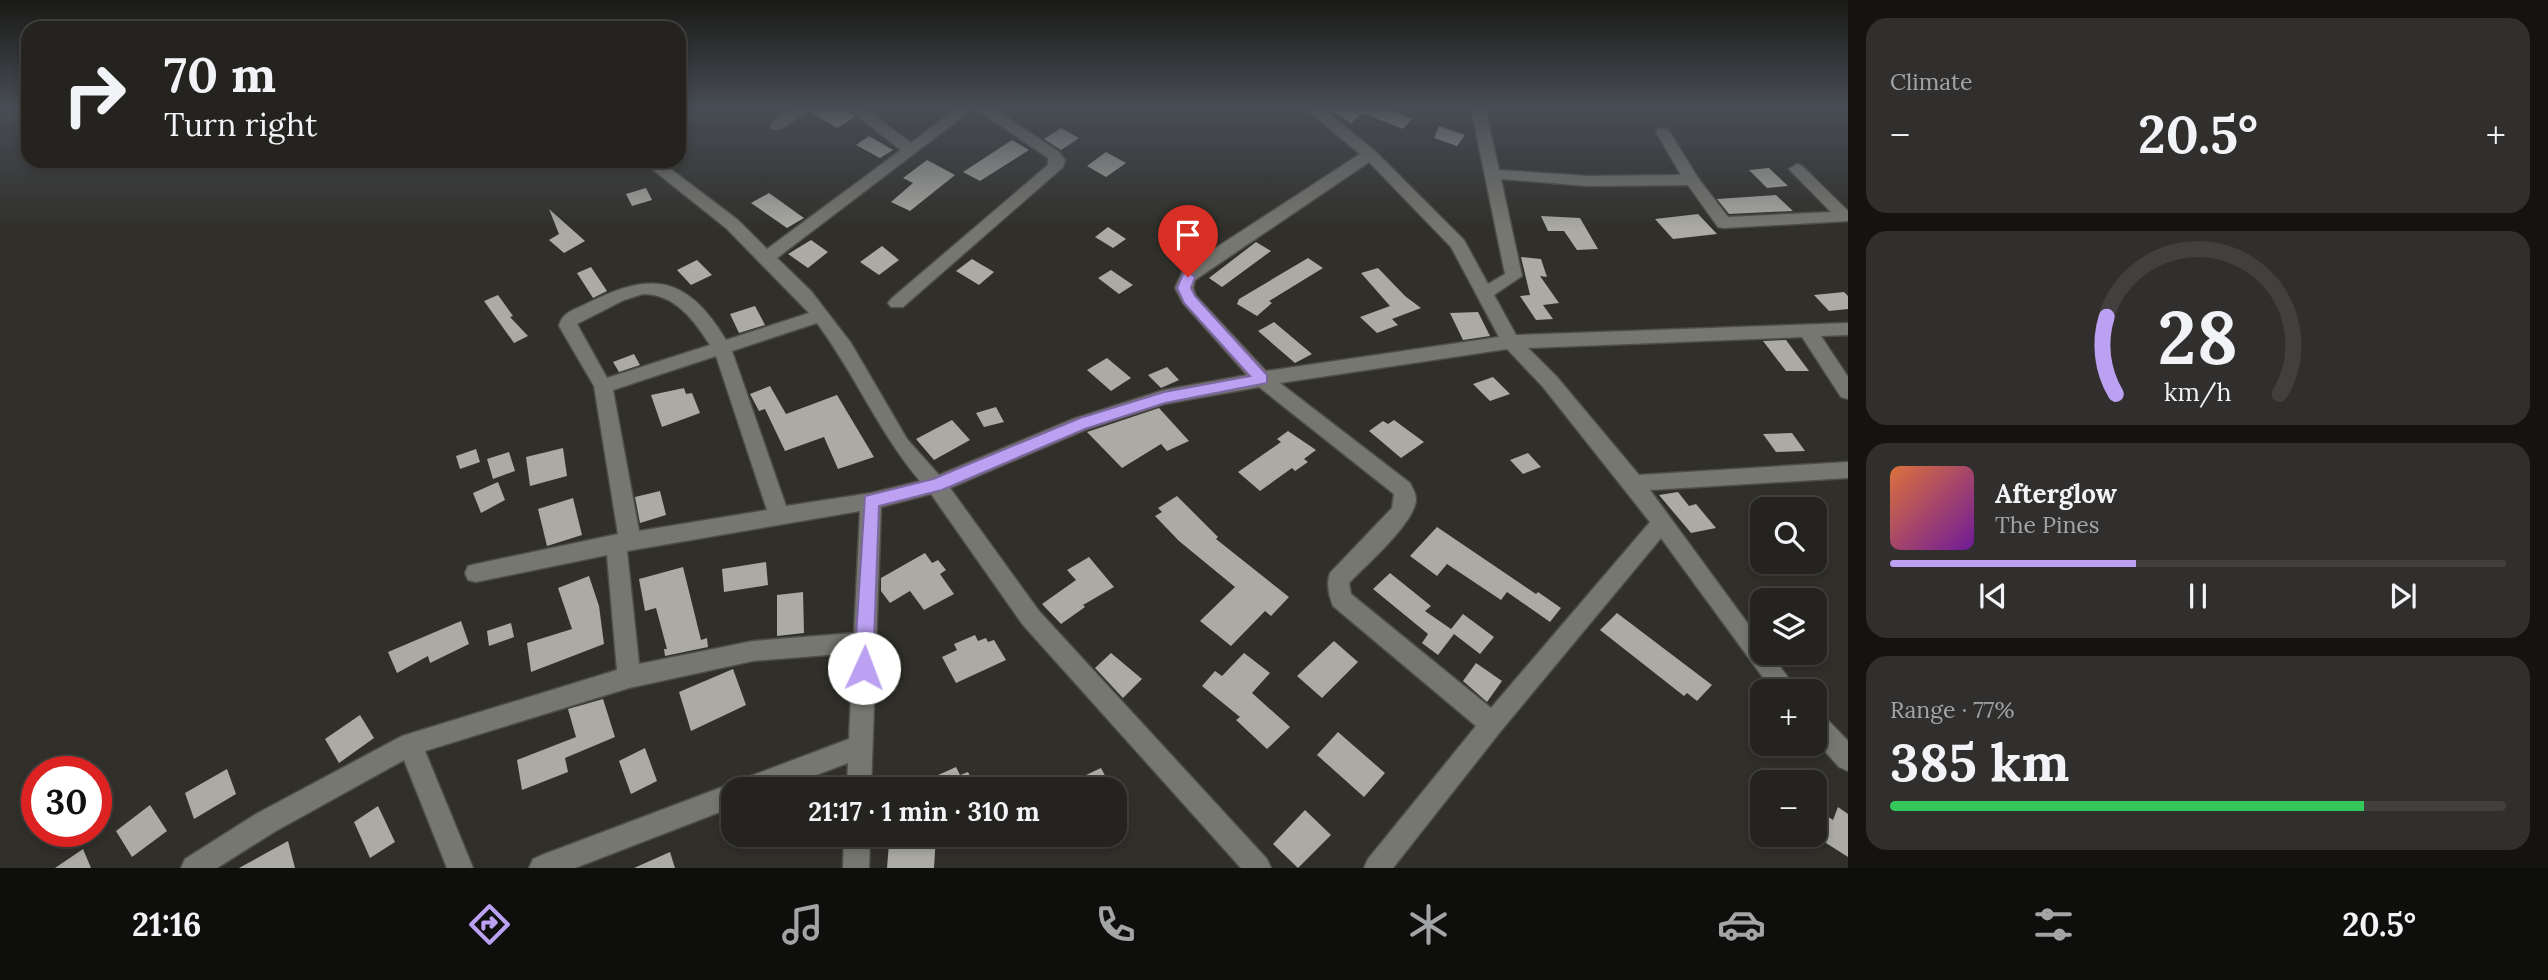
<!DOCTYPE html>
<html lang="en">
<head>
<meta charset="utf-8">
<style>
  :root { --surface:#242320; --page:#302f2d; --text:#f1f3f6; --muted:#a3a4a5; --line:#41403e; --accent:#bca0f2 }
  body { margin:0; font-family:Lora,serif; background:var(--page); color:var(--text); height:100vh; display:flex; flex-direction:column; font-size:26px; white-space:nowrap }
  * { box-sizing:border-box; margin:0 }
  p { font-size:23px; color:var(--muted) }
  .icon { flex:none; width:38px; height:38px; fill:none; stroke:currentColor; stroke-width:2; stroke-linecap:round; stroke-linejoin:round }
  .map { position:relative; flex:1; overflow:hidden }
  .side { display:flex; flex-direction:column; gap:18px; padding:18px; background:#141312; width:700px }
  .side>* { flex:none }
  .hud { position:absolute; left:21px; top:21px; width:665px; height:147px; border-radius:21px; box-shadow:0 4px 10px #0003,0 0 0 2px var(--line); background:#242320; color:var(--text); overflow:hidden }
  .tools { position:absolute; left:1750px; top:497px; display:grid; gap:14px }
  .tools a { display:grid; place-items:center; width:77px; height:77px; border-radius:14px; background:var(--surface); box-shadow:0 4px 10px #0003,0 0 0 2px var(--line); font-size:35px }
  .speed { position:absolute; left:21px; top:756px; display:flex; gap:14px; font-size:35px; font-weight:700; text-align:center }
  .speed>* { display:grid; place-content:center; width:91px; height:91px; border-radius:50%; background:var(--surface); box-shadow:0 4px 10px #0003,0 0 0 2px var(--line); line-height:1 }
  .speed .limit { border:10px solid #d22; background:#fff; color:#111 }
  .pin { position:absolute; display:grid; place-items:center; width:60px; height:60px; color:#fff; margin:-72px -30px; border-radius:50% 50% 50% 0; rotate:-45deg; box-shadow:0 0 7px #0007 }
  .pin .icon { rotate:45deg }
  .me { position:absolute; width:77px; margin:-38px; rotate:2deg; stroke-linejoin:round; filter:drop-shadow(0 0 5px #0008) }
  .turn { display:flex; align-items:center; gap:24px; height:147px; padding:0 28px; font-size:32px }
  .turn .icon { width:91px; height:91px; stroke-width:2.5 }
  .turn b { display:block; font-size:49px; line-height:60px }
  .big { font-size:52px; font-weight:700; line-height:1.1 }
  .side .tile { flex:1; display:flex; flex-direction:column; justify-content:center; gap:10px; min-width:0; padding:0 24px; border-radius:21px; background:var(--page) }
  .side .dial { align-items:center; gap:0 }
  .dial svg { height:182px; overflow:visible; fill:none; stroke:var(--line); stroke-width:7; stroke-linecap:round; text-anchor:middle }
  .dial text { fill:var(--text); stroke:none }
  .song { display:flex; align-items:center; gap:21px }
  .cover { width:84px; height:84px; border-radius:10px; background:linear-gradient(135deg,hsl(20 70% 55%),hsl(280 70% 35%)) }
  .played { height:7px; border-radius:4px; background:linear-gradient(90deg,var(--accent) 40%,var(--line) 40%) }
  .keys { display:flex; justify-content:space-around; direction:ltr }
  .heat { display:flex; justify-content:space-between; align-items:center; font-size:38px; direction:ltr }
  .charge { height:10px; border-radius:5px; background:linear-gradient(90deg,#34c759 77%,var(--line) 0) }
  .trip { position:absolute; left:721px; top:777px; width:406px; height:70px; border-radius:21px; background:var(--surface); box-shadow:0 4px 10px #0003,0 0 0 2px var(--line); font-weight:700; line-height:70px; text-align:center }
  .menu { display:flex; height:112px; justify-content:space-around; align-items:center; background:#0e0e0d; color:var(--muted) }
  .menu .icon { width:49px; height:49px }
  .menu .current { color:var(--accent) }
  .menu b { font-size:32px; color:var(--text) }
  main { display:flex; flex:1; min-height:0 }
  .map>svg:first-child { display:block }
</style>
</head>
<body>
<main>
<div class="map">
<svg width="1848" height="868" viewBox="0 0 1848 868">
  <rect width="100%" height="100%" fill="#302f2a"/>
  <g fill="#abaaa4">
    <polygon points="815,108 845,108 855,117 837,128 811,112"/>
    <polygon points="1327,108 1386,108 1412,119 1403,129 1362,113 1351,123"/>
    <polygon points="1439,126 1465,135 1457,146 1434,138"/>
    <polygon points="1061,128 1079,138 1061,150 1044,139"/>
    <polygon points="869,136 893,150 880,158 856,145"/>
    <polygon points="1012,140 1029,150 980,181 963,172"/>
    <polygon points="1106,152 1126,163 1106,177 1087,166"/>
    <polygon points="927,160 955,175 910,211 891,202 913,183 903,178"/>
    <polygon points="1769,168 1788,186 1767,188 1749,170"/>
    <polygon points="646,188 652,200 632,206 626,194"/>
    <polygon points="769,193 804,218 787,228 751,203"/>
    <polygon points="1776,195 1793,211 1729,214 1717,199"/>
    <polygon points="549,209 585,241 564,253 549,240 559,234"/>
    <polygon points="1698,214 1717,234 1673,239 1655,219"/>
    <polygon points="1541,216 1580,218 1598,249 1577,250 1564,231 1548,231"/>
    <polygon points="1108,227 1126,239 1113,248 1095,237"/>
    <polygon points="811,240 828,252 808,268 788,254"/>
    <polygon points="1256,242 1271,251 1222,287 1209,278"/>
    <polygon points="882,246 899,260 879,275 860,262"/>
    <polygon points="1521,257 1541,259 1547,277 1540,276 1559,303 1543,305 1553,319 1536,320 1520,296 1530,295"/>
    <polygon points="1308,258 1323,268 1269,301 1272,303 1257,316 1237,304 1239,299"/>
    <polygon points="972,259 994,272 979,285 956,271"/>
    <polygon points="697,260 712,275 691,285 677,270"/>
    <polygon points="591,267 607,291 593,298 577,273"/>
    <polygon points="1378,268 1405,296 1421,308 1392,319 1398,325 1377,333 1360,317 1390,306 1361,273"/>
    <polygon points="1111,270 1133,285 1119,294 1098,278"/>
    <polygon points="1844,292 1848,296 1848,309 1829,311 1814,295"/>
    <polygon points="498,295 513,316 510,317 528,336 514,343 484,301"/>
    <polygon points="755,306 765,325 739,333 730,314"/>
    <polygon points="1478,312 1490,336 1463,340 1450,313"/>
    <polygon points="1274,322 1312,354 1295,363 1258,331"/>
    <polygon points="1786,340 1809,371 1786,371 1763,341"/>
    <polygon points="634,354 640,365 619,372 613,362"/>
    <polygon points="1107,358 1131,378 1111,391 1087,370"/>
    <polygon points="1167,367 1179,380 1161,388 1148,375"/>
    <polygon points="1493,377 1510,394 1490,401 1473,384"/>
    <polygon points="770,386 786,414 837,395 874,457 838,469 824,437 785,451 765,409 759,411 750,394"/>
    <polygon points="684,388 686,394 692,393 700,413 662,427 651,395"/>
    <polygon points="996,407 1004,422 984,427 976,413"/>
    <polygon points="1159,408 1189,441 1167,451 1161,444 1122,468 1087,432"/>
    <polygon points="952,420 970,440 934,460 916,439"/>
    <polygon points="1394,420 1424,442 1401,458 1369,431 1383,421 1388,424"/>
    <polygon points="1288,431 1316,450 1304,459 1308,462 1295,471 1292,468 1260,491 1238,472 1281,442 1277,439"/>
    <polygon points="1792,433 1805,451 1776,452 1763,434"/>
    <polygon points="563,448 567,476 530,486 526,457"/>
    <polygon points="476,449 480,462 460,469 456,456"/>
    <polygon points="509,452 515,471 493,479 487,459"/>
    <polygon points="1528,453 1541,467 1523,474 1510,460"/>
    <polygon points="498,482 505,500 481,513 473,493"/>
    <polygon points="660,491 666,515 640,523 635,497"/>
    <polygon points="1678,492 1689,506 1696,504 1716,528 1691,533 1659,495"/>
    <polygon points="1177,496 1218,537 1216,539 1289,597 1271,616 1265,611 1231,646 1200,621 1235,587 1179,541 1155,516 1162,512 1158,508"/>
    <polygon points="573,498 582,535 547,546 538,509"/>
    <polygon points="1437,527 1536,594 1538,592 1561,608 1550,622 1507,592 1501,600 1447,564 1437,576 1410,556"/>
    <polygon points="925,553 932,563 938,560 946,570 940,574 954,594 924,610 910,591 890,603 881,591 881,578"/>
    <polygon points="1089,557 1114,587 1083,605 1085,607 1061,624 1042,604 1076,580 1067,570"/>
    <polygon points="766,562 768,585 724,592 722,569"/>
    <polygon points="683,567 701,640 707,638 708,647 665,656 664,649 667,649 656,608 645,611 639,579"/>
    <polygon points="1390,573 1431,606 1425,611 1451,629 1463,614 1494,637 1480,654 1454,634 1438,655 1422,643 1428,634 1373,589"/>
    <polygon points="589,576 599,606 604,644 531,672 527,643 572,629 558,588"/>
    <polygon points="803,592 804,633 777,636 777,595"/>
    <polygon points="1617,613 1712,685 1697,701 1687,693 1684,696 1600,630"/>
    <polygon points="461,621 469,644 430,663 428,656 397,673 388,652"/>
    <polygon points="511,623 514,637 489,646 487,631"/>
    <polygon points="975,635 978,641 986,638 988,642 994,640 1006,660 956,683 942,657 957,650 954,644"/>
    <polygon points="1334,641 1358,662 1322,698 1297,676"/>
    <polygon points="1111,653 1142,679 1123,698 1095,668"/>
    <polygon points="1244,653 1270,673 1252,693 1290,727 1267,749 1236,720 1240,717 1202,686 1215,671 1222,676"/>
    <polygon points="1476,663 1502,681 1487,702 1463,681"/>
    <polygon points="733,669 746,705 691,731 679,692"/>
    <polygon points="603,699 615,737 565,758 568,772 522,790 517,760 576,737 568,709"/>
    <polygon points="360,715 374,738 339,763 325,739"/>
    <polygon points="1338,732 1385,773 1364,797 1317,755"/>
    <polygon points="645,748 657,781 631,794 619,761"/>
    <polygon points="956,767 960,775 968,772 977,789 907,789"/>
    <polygon points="1101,768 1112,789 1056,789"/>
    <polygon points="227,769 236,794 194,819 185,793"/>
    <polygon points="150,805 167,831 132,857 116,831"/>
    <polygon points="378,806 395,842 370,858 354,822"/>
    <polygon points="1838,807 1848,814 1848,857 1815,836 1815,808 1833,820"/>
    <polygon points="1305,810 1331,835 1298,868 1273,844"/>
    <polygon points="906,835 936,835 934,868 887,868 889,843 906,844"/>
    <polygon points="288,841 295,868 239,868"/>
    <polygon points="83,849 91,868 55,868"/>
    <polygon points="670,852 675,868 634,868"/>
  </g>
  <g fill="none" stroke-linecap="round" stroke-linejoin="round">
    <defs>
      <g id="minor">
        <polygon points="794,108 812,108 781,129 771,129 771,123"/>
        <path d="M847,108h17l47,35 46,-35h17l-197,150 34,33 40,52 56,96 32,36 134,-56 91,-29 83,-15 -64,-72 -8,-15 7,-15 15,-13 163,-106 -55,-46h17l53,43 89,89 24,44 17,-10 -34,-166h14l14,62 89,6 93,-1 -25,-43 2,-3h10l30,49 30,39 103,-5 -42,-43 8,-5 5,2 46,45v10l-124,7 -6,-1 -30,-42 -100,1 -87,-7 21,97 -28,19 22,40 332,-12v12l-27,1 27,41v22l-7,-2 -39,-60 -274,11 29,29 82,98 209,-13v16l-198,12 112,153v10h8l28,38h-25l-112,-153 -161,194 -107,136h-29l4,-9 108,-133 -143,-120c-4,-10 -7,-23 -3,-33l62,-65 2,-14 -135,-107 -95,17 -77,25 -137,59 89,123 228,248 4,9h-30l-218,-243 -92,-131 -50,13 -10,282h-24l1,-26 -69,26h-46v18l-158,61h-46l4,-9 9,-4 191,-72 5,2 10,-8 101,-38 4,-86 -100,8 -124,27 -204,63 48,117h-26l-43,-108 -130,72 -57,36h-36l4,-9 71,-45 146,-78 215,-66 -10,-115 -131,27 -8,-2 -3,-7 3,-7 8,-2 142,-30 -24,-148 -35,-60c3,-14 17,-17 29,-23 63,-32 99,-28 138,37l83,-27 -83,-85 -84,-67h18l78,59 29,29 134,-99zM1369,162l82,85 48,90 -233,34 -70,-75 -3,-8 2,-8zM643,294c32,0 51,26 67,51l-103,33 -30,-54 47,-24zM817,323c38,51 62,110 103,158l-49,12 -85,13 -54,-155zM1507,349l36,38 107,135 -159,186 -140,-114 -2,-11c16,-17 67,-61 67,-84 0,-5 -4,-12 -6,-16l-130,-100zM716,356l51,154 -128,21 -26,-141zM860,511l-6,122 -101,8 -114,23 -12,-113z"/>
        <polygon points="975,108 993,108 1059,152 1065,160 1063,167 903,307 891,307 888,303 891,299 1048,165 1048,158"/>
        <polygon points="1815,712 1823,715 1848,741 1848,771 1839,767 1815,740"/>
        <polygon points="844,835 870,835 869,868 843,868"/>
      </g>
    </defs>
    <use href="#minor" stroke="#4e4d48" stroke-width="3"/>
    <polyline stroke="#8a8985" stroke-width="2.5" stroke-dasharray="2 4.5" stroke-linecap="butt" points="0,110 13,108"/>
    <use href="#minor" fill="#777771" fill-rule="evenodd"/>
  </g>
  <linearGradient id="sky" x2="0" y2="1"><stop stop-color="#1a1a17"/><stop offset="0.47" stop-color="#484d55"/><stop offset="1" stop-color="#484d55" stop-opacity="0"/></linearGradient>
  <rect width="1848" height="230" fill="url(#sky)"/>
  <polygon fill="#bca0f2" stroke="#7a689d" stroke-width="2" points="1188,272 1195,277 1191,288 1195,296 1267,375 1267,383 1165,403 1085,429 942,490 879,506 873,668 870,674 864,677 857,674 854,668 865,496 933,479 1080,418 1164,392 1250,376 1184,303 1177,288 1183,274"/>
</svg>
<div class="tools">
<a><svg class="icon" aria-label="search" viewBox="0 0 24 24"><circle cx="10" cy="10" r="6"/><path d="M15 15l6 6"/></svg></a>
<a><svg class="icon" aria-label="layers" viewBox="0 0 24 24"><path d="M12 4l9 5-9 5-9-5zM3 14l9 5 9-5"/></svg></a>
<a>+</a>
<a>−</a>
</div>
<div class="speed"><div class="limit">30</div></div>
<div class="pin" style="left:1188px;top:277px;background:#d93025"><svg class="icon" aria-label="arrive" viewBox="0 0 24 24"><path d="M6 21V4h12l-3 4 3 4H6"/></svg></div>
<svg class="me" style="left:864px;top:668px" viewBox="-20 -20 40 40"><circle r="19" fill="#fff"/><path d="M0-13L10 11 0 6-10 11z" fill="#bca0f2"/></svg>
<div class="trip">21:17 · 1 min · 310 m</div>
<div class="hud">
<div class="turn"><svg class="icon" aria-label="right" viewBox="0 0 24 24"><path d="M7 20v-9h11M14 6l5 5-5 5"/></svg><div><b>70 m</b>Turn right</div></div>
</div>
</div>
<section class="side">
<div class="tile"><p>Climate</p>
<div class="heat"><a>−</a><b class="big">20.5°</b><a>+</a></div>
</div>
<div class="tile dial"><svg viewBox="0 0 100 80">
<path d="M14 69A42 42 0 1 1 86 69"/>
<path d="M14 69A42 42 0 0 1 10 35" stroke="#bca0f2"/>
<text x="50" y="56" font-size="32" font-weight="700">28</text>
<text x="50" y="72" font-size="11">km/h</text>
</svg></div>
<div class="tile">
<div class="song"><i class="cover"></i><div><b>Afterglow</b><p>The Pines</p></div></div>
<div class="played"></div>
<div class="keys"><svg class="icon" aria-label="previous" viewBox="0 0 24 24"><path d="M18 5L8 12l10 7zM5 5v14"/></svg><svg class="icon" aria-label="pause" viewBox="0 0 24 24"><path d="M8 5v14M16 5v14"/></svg><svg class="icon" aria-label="next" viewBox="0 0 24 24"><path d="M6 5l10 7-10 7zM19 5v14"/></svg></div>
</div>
<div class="tile"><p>Range · 77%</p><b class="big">385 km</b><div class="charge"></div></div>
</section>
</main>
<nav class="menu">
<b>21:16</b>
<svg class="icon current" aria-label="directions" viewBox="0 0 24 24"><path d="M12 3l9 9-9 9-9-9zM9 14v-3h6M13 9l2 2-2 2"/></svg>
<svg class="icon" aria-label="music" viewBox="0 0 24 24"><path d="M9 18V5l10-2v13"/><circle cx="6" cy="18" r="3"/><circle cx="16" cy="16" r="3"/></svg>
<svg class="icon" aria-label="phone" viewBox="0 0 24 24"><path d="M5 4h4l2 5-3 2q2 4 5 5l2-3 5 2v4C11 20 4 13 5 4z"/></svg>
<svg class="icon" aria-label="climate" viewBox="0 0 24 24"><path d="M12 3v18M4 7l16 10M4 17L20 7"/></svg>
<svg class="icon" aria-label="car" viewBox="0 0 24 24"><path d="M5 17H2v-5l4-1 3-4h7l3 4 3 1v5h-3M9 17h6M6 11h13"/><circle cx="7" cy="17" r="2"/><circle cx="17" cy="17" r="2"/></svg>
<svg class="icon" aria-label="filters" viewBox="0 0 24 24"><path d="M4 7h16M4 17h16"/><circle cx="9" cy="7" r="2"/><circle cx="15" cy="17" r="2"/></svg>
<b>20.5°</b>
</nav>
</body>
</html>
